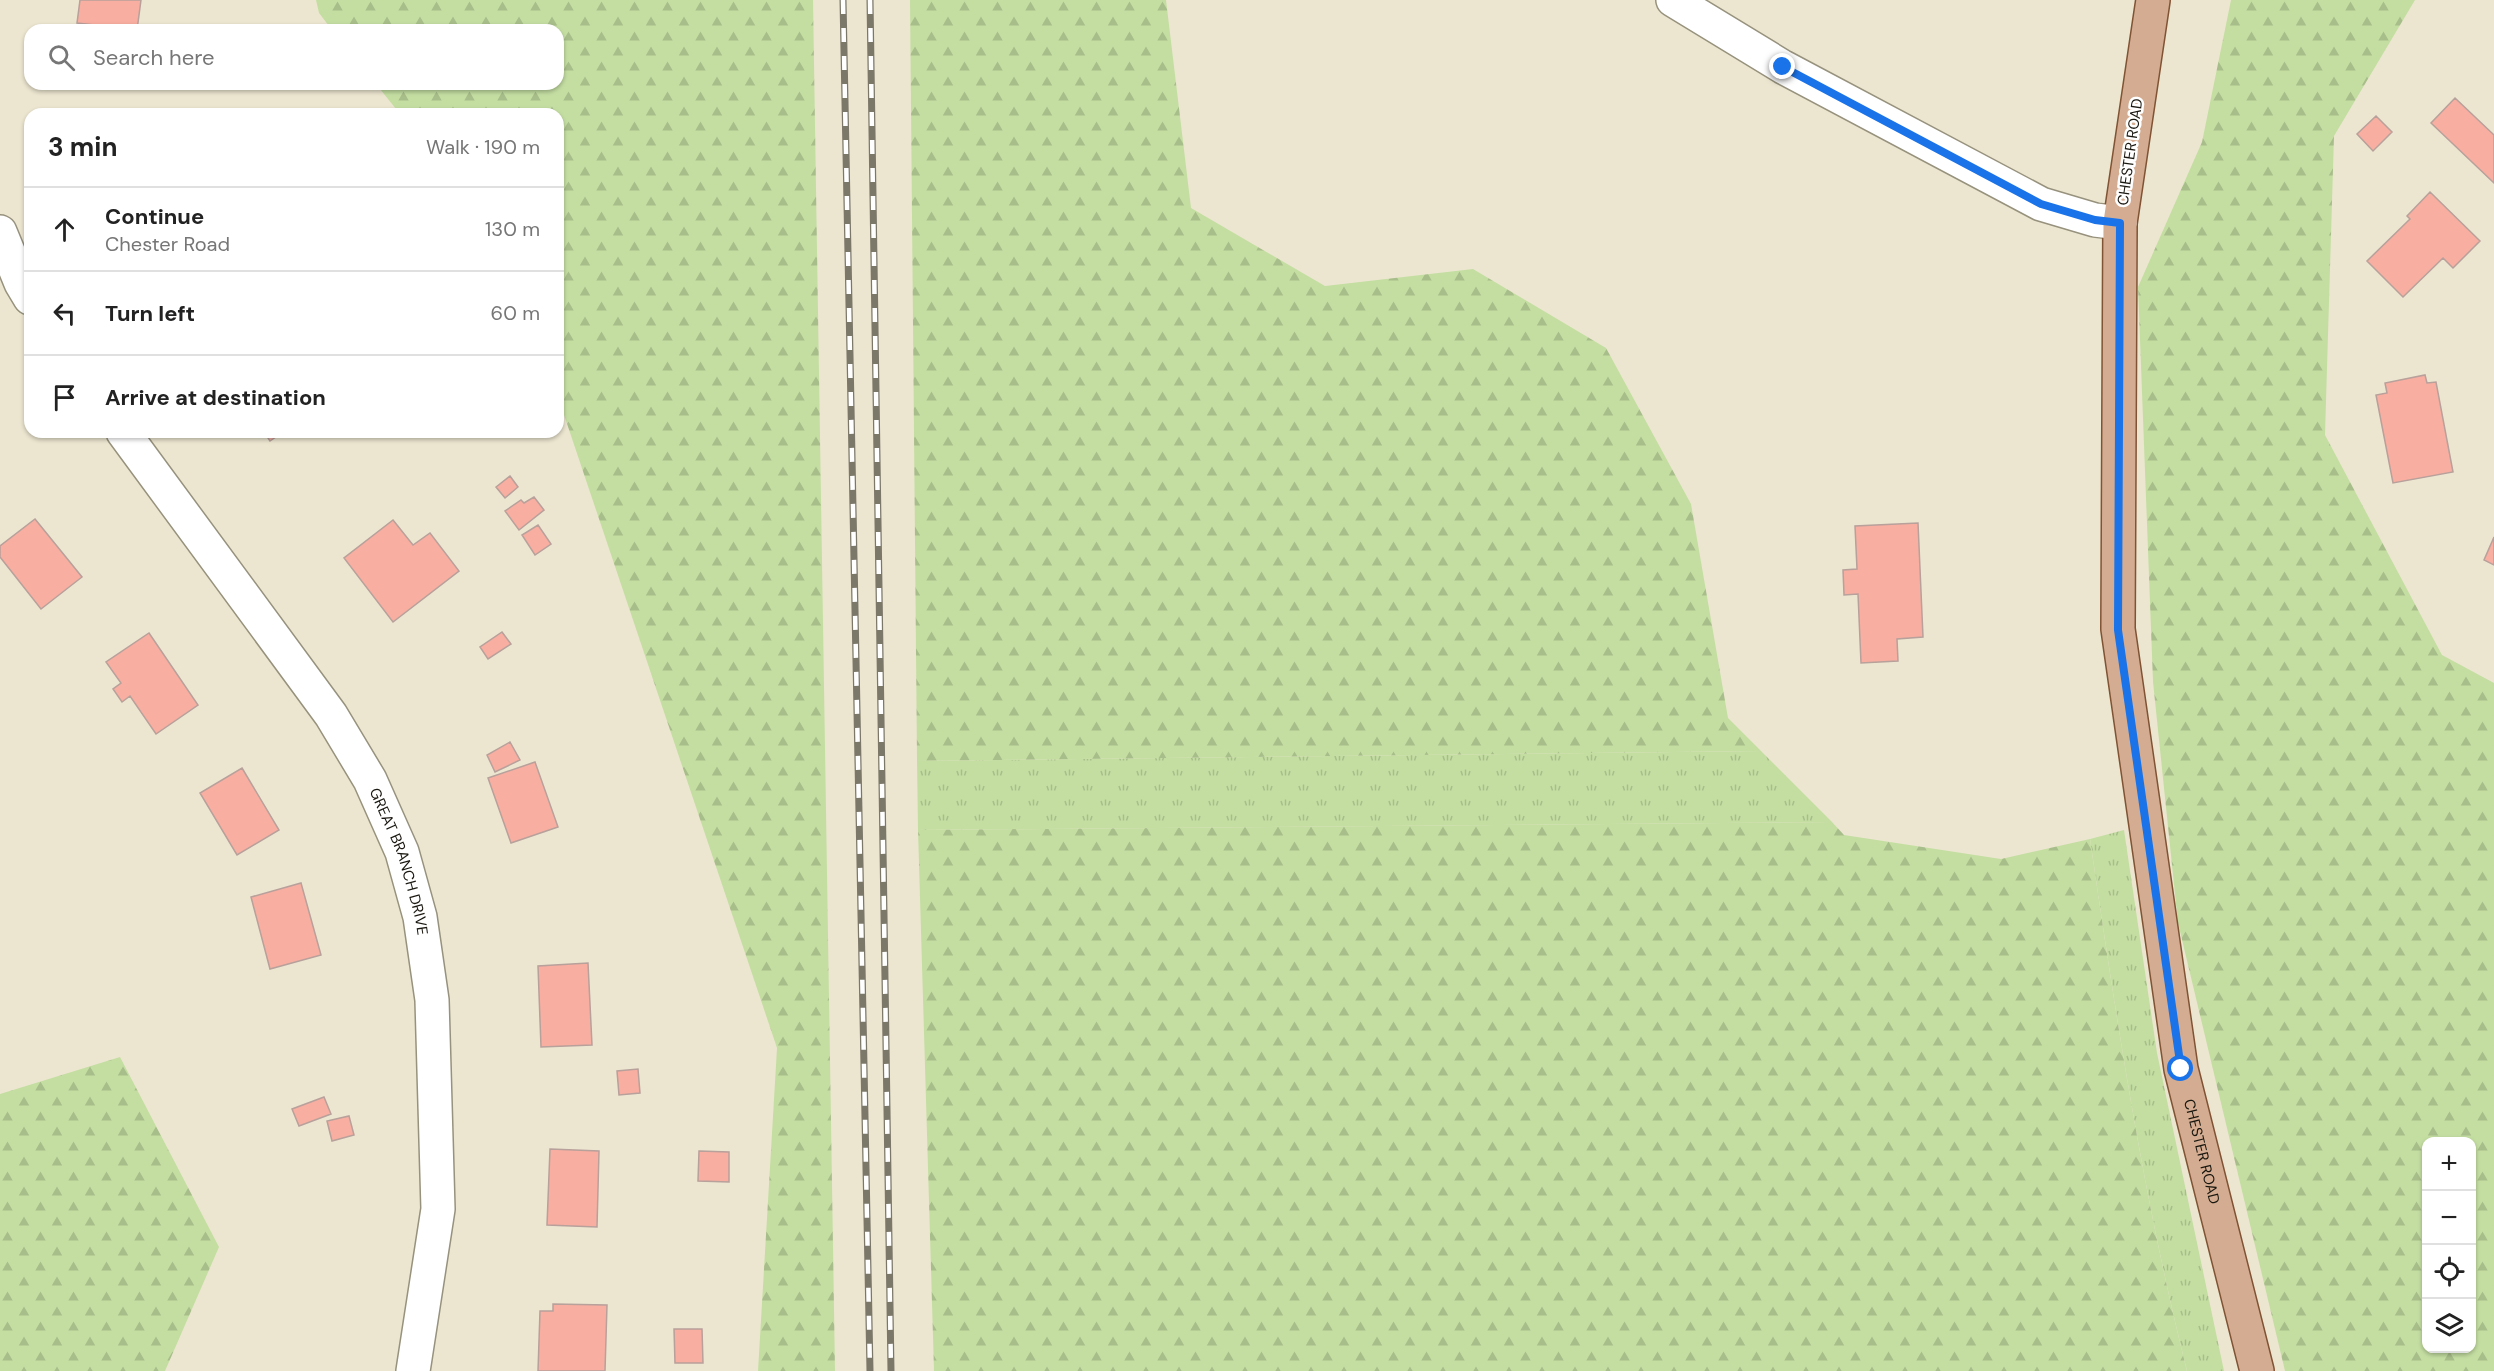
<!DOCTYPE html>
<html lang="en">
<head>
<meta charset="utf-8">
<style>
  body { margin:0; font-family:"DM Sans",sans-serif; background:#f2f2f2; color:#222 }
  .controls { position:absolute; right:18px; bottom:18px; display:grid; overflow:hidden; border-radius:12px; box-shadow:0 2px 4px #0004 }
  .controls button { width:54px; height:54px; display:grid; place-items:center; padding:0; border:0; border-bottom:2px solid #e0e0e0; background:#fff; color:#222; font:30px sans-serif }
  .stop { position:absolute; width:18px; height:18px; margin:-14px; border:4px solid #1a73e8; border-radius:50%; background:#fff }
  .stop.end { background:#1a73e8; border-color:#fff; box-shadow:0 2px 6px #0008 }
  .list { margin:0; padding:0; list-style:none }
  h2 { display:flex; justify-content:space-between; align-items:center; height:78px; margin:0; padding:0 24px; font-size:26px }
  h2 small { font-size:20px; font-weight:400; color:#767676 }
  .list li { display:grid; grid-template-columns:39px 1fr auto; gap:18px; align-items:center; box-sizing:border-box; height:84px; padding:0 24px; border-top:2px solid #e0e0e0 }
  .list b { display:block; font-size:22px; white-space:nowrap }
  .list p { margin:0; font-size:20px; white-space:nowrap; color:#767676 }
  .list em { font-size:20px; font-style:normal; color:#767676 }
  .icon { flex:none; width:33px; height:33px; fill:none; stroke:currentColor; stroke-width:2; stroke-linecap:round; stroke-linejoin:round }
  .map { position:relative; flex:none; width:2494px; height:1371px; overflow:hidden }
  .search { position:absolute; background:#fff; box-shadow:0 2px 4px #0004; left:24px; top:24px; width:540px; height:66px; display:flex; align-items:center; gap:15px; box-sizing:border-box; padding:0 21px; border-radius:18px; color:#767676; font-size:22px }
  .panel { position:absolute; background:#fff; box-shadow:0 2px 4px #0004; left:24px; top:108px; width:540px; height:330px; border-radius:18px }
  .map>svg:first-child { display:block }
  .grass { fill:url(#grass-tufts) }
  .forest { fill:url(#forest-firs); fill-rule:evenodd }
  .building { fill:#f8aea0; stroke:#b8a09b; stroke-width:1.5 }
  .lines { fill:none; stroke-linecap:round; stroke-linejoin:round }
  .minor-casing { stroke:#97927d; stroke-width:36 }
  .major-casing { stroke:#805334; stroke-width:36 }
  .minor { stroke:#fff; stroke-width:33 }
  .major { stroke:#d4ac91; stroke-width:33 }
  .rail-casing { stroke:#7b7769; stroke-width:7 }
  .rail { stroke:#fff; stroke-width:4.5; stroke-dasharray:14; stroke-linecap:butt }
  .route { stroke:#1a73e8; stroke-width:8 }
  .labels { text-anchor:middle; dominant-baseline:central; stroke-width:5; stroke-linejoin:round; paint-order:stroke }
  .street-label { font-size:15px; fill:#19170f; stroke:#fff }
</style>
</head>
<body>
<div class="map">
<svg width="2494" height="1371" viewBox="0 0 2494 1371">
  <defs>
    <pattern id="grass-tufts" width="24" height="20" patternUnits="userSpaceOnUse" patternTransform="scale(1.5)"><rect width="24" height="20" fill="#c4dea2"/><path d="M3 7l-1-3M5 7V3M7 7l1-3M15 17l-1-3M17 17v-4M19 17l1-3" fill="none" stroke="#a8be8a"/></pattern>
    <pattern id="forest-firs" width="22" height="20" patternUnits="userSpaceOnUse" patternTransform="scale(1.5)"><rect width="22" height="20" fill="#c4dea2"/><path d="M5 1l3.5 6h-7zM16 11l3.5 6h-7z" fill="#a8be8a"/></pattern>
  </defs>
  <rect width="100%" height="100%" fill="#ece6d0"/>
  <!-- grass -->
  <path class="grass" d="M1761 751 1832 822 918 830 917 761Z
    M2124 830 2157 1053 2224 1371H2187C2143 1196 2116 1017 2090 839Z"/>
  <!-- forest -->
  <path class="forest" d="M316 0H813L835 1371H758L777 1048 558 397V114H400L376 84H558V30H332L319 13Z
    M910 0H1166L1191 208 1325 286 1473 269 1606 348 1691 504 1728 718 1761 751 917 761Z
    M2231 0H2415L2334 136 2325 435 2442 655 2494 683V1371H2285L2178 923 2153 682 2138 287 2202 142ZM2426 1142H2472V1348H2426Z
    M1832 822 1844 835 2001 859 2090 839C2116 1017 2143 1196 2187 1371H934L918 830Z
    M120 1057 219 1247 165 1371H0V1094Z"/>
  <!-- building -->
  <path class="building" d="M80 0H141L137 30 77 23Z
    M2455 98 2494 135V183L2431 123Z
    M2376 116 2392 132 2373 151 2357 134Z
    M2430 192 2480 241 2453 268 2443 258 2403 297 2367 261 2410 219 2407 216Z
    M2425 375 2427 383 2436 382 2453 472 2393 483 2376 395 2387 393 2385 383Z
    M264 432H283L270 441Z
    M510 476 518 487 505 498 496 487Z
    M534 497 544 510 519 530 505 511 521 500 524 503Z
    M35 519 82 577 41 609 0 557V546Z
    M393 520 413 545 430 533 459 571 393 622 344 558Z
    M1918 523 1923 637 1897 639 1898 661 1861 663 1858 594 1844 595 1843 570 1857 569 1855 526Z
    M538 525 551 544 535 555 522 535Z
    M2494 537V565L2484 560Z
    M502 632 511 644 488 659 480 647Z
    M149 633 198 705 156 734 130 696 122 702 113 689 121 683 106 662Z
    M510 742 520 760 495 772 487 755Z
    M535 762 558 827 511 843 488 778Z
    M242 768 279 830 237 855 200 793Z
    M301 883 321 955 270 969 251 897Z
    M588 963 592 1045 541 1047 538 966Z
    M638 1069 640 1093 619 1095 617 1071Z
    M324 1097 331 1114 299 1126 292 1109Z
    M349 1116 354 1135 332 1141 327 1121Z
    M550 1149 599 1151 597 1227 547 1225Z
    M699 1151 729 1152V1182L698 1181Z
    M553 1304 607 1305 605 1371H538L540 1311H553Z
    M674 1329H702L703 1363H675Z"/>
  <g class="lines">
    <defs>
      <g id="minor">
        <path d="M1673 0 1783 67 2041 204 2095 220 2120 223"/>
        <path d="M0 232 21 283 30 298"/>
        <path id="s1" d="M123 432 331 715 370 780 402 852 420 917 432 1000 438 1209 413 1371"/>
      </g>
      <g id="major">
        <path id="s2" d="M2153 0 2120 223 2118 629 2181 1069 2257 1371"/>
      </g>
    </defs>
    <!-- minor casing -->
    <use href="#minor" class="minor-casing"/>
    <!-- major casing -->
    <use href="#major" class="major-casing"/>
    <!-- minor -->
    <use href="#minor" class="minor"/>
    <!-- major -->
    <use href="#major" class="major"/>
    <defs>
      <path id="rail" d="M843 0 870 1371
        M870 0 891 1371"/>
    </defs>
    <!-- rail casing -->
    <use href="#rail" class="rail-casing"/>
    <!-- rail -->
    <use href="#rail" class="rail"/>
  </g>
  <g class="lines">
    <!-- route -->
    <path class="route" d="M1783 67 2041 204 2095 220 2120 223 2118 630 2181 1069"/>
  </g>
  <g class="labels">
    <!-- street labels -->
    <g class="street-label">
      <text transform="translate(2130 152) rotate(-82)">CHESTER ROAD</text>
      <text stroke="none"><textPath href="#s1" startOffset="514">GREAT BRANCH DRIVE</textPath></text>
      <text stroke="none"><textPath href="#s2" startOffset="1161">CHESTER ROAD</textPath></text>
    </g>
  </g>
</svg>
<div class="controls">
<button>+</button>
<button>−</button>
<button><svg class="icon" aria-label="locate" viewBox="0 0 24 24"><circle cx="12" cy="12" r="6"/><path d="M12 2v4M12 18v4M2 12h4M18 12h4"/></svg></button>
<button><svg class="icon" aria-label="layers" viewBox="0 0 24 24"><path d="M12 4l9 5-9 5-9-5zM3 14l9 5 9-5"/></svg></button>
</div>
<div class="stop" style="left:2181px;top:1069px"></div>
<div class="stop end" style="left:1783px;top:67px"></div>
<div class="search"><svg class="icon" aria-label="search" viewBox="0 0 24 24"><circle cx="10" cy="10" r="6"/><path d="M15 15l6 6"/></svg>Search here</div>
<section class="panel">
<h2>3 min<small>Walk · 190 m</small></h2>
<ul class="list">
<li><svg class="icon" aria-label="ahead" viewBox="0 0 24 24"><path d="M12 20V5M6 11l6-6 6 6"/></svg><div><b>Continue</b><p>Chester Road</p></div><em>130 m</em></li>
<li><svg class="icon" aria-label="left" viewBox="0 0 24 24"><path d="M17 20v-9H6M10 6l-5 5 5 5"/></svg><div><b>Turn left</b></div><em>60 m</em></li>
<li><svg class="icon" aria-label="arrive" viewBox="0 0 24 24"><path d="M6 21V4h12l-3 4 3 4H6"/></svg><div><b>Arrive at destination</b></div></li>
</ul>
</section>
</div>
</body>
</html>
